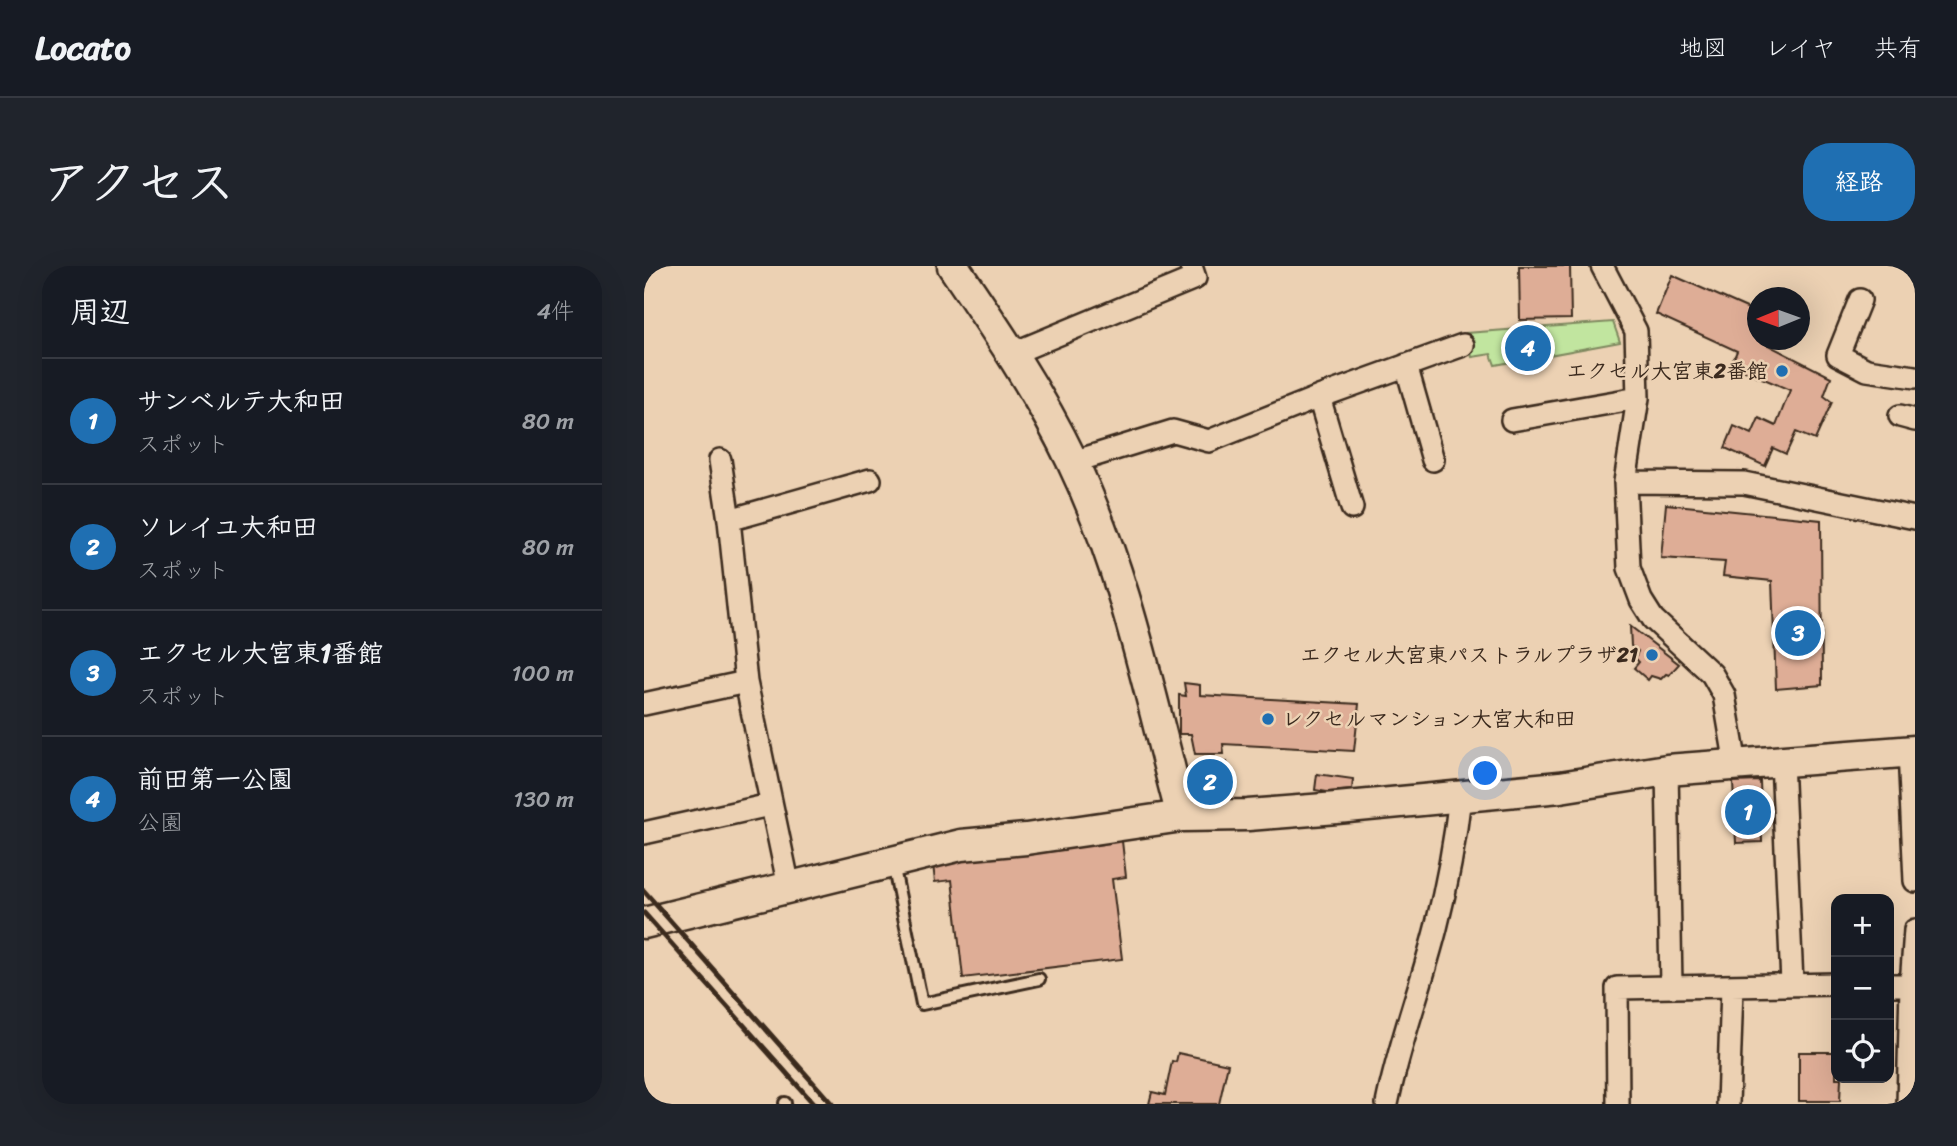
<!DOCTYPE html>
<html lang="ja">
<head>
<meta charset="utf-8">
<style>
  body { margin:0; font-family:Sriracha,"Klee One",sans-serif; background:#20242c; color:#f1f3f6 }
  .controls { position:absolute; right:21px; bottom:21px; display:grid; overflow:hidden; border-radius:14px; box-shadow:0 7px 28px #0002 }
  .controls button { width:63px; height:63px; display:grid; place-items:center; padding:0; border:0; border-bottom:2px solid #363941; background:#171b24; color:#f1f3f6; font:35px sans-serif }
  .compass { position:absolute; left:1103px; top:21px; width:63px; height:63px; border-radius:50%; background:#171b24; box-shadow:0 7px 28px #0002; rotate:269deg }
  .you { position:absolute; left:842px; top:508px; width:24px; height:24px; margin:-18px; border:5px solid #fff; border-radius:50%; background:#1a73e8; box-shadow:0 0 0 10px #1a73e833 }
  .badge { display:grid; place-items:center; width:46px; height:46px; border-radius:50%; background:#1f6fb2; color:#fff; font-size:23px; font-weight:700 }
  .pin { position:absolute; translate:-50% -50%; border:4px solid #fff; box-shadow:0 2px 7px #0006 }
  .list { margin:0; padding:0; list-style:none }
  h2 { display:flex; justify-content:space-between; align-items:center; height:91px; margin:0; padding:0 28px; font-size:30px }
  h2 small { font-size:23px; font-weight:400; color:#9ea1a6 }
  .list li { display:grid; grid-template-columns:46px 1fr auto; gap:21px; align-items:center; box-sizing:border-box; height:126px; padding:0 28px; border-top:2px solid #363941 }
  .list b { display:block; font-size:26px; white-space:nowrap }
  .list p { margin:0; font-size:23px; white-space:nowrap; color:#9ea1a6 }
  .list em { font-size:23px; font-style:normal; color:#9ea1a6 }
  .icon { flex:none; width:38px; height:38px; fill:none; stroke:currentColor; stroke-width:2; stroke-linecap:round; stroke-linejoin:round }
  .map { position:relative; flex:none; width:1271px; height:838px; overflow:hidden; border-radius:28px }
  header { display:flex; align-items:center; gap:42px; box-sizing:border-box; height:98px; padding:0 35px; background:#171b24; border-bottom:2px solid #363941 }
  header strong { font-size:33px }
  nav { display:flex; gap:38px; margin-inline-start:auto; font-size:24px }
  .intro { display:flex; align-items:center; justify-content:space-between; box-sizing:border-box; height:168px; padding:0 42px }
  h1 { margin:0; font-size:49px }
  .button { padding:18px 32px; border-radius:28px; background:#1f6fb2; color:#fff; font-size:24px; font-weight:700 }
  main { display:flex; gap:42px; padding:0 42px }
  aside { flex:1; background:#171b24; border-radius:28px; box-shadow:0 7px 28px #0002 }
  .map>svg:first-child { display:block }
  .green { fill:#c1e59f; stroke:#7e885e; stroke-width:2 }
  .building { fill:#dead96; stroke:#3b2a1e; stroke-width:2 }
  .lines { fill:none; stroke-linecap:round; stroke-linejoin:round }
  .lane-casing { stroke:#3b2a1e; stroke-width:16 }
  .street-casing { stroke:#3b2a1e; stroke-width:26 }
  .secondary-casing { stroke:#3b2a1e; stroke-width:35 }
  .lane { stroke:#ecd1b3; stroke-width:10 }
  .street { stroke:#ecd1b3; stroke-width:21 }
  .secondary { stroke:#ecd1b3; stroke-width:30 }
  .rail { stroke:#3b2a1e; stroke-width:5 }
  .poi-dot { fill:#1f6fb2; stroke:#ecd1b3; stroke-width:2.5 }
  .labels { text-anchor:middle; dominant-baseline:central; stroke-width:5; stroke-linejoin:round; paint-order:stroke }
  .poi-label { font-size:21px; font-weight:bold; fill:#3b2a1e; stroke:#ecd1b3; text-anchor:end }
</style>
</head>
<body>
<header>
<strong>Locato</strong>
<nav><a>地図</a><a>レイヤ</a><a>共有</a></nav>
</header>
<div class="intro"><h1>アクセス</h1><a class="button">経路</a></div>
<main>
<aside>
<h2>周辺<small>4件</small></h2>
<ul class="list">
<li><span class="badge">1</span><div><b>サンベルテ大和田</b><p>スポット</p></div><em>80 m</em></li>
<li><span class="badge">2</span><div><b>ソレイユ大和田</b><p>スポット</p></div><em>80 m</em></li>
<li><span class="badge">3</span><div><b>エクセル大宮東1番館</b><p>スポット</p></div><em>100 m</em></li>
<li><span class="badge">4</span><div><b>前田第一公園</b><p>公園</p></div><em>130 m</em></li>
</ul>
</aside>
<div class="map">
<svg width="1271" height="838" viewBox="0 0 1271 838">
  <rect width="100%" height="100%" fill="#ecd1b3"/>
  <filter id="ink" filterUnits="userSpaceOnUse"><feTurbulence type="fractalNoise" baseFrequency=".0143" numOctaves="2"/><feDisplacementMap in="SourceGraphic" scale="14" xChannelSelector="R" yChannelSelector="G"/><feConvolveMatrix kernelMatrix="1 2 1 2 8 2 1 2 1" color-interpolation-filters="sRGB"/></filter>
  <g filter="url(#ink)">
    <!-- green -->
    <path class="green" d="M969 56 976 76 851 99 847 88 828 91 822 67Z"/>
    <!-- building -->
    <path class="building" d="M875 0H926L927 53 876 54Z
      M1028 9 1114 47V74L1187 111 1180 130 1188 136 1171 174 1152 166 1142 188 1129 182 1121 200 1081 182 1090 160 1108 168 1115 152 1132 160 1146 124 1087 99 1093 85 1012 48Z
      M1022 238 1177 254 1178 419 1132 423 1128 315 1079 310 1081 296 1017 292Z
      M986 360 1035 398 1025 409 1022 408 1017 413 1007 410 1004 414 990 402 995 396 991 392 994 385 987 380Z
      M540 417 556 419V429L715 438 710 485 579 478 580 488H551L547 468H535V429L542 430Z
      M583 496 587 532 550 536 546 500Z
      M673 508 709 513 708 524 683 526 671 524Z
      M1116 515 1118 576 1092 577 1089 516Z
      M478 575 482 611 468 613 478 693 319 712 308 614 291 616 289 598Z
      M1155 786H1192V812H1197L1196 835H1155Z
      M534 787 584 798 575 838H505L508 826 521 829 528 795 532 796Z"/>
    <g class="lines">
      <defs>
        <path id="lane" d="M249 598 278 738 395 713
          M141 837V838"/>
        <path id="street" d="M958 0 992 65 994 132 981 216 985 302 997 334 1009 353 1068 408 1080 429 1092 499
          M1216 34 1194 89 1223 104 1271 111
          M367 88 551 12 547 0
          M762 99 789 194
          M675 131 708 242
          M1256 150 1271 154
          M868 154 994 132
          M76 194 85 254
          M429 196 529 165 565 175 675 131 819 79
          M981 216 1100 217 1271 252
          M0 438 102 416
          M1265 485 1271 615
          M1138 495 1148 717
          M1023 504 1027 720
          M0 567 126 539
          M145 621 102 416 85 254 226 214
          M1245 719H1271
          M743 838C755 778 777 721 792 662 803 619 811 575 816 531
          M974 838 973 722 1192 718
          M1084 838 1088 722
          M1264 838 1267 719 1271 664"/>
        <path id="secondary" d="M309 0C352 63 395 126 428 195 482 307 506 431 538 550
          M0 657 317 579 382 573 538 550 604 549 693 542 916 521 1023 504 1271 485"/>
      </defs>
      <!-- lane casing -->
      <use href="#lane" class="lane-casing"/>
      <!-- street casing -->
      <use href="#street" class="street-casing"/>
      <!-- secondary casing -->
      <use href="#secondary" class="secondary-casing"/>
      <!-- lane -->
      <use href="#lane" class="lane"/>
      <!-- street -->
      <use href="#street" class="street"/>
      <!-- secondary -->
      <use href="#secondary" class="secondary"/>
      <!-- rail -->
      <path class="rail" d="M0 625 188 838
        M0 647 170 838"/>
    </g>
  </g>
  <!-- markers -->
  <g class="poi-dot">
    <circle cx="1138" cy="105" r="7"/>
    <circle cx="1008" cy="389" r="7"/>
    <circle cx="624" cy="453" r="7"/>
  </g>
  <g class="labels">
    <!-- poi labels -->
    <g class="poi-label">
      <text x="1124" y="105">エクセル大宮東2番館</text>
      <text x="994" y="389">エクセル大宮東パストラルプラザ21</text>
      <text x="638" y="453" text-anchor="start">レクセルマンション大宮大和田</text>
    </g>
  </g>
</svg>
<div class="controls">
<button>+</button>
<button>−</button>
<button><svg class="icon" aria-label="locate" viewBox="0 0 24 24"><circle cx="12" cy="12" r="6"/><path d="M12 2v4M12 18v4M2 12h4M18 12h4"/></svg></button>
</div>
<svg class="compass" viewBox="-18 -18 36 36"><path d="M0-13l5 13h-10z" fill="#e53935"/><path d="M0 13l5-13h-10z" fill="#9ea1a6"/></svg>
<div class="you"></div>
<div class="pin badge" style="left:1104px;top:546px">1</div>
<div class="pin badge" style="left:566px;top:516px">2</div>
<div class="pin badge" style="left:1154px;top:367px">3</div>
<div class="pin badge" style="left:884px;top:82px">4</div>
</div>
</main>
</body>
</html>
